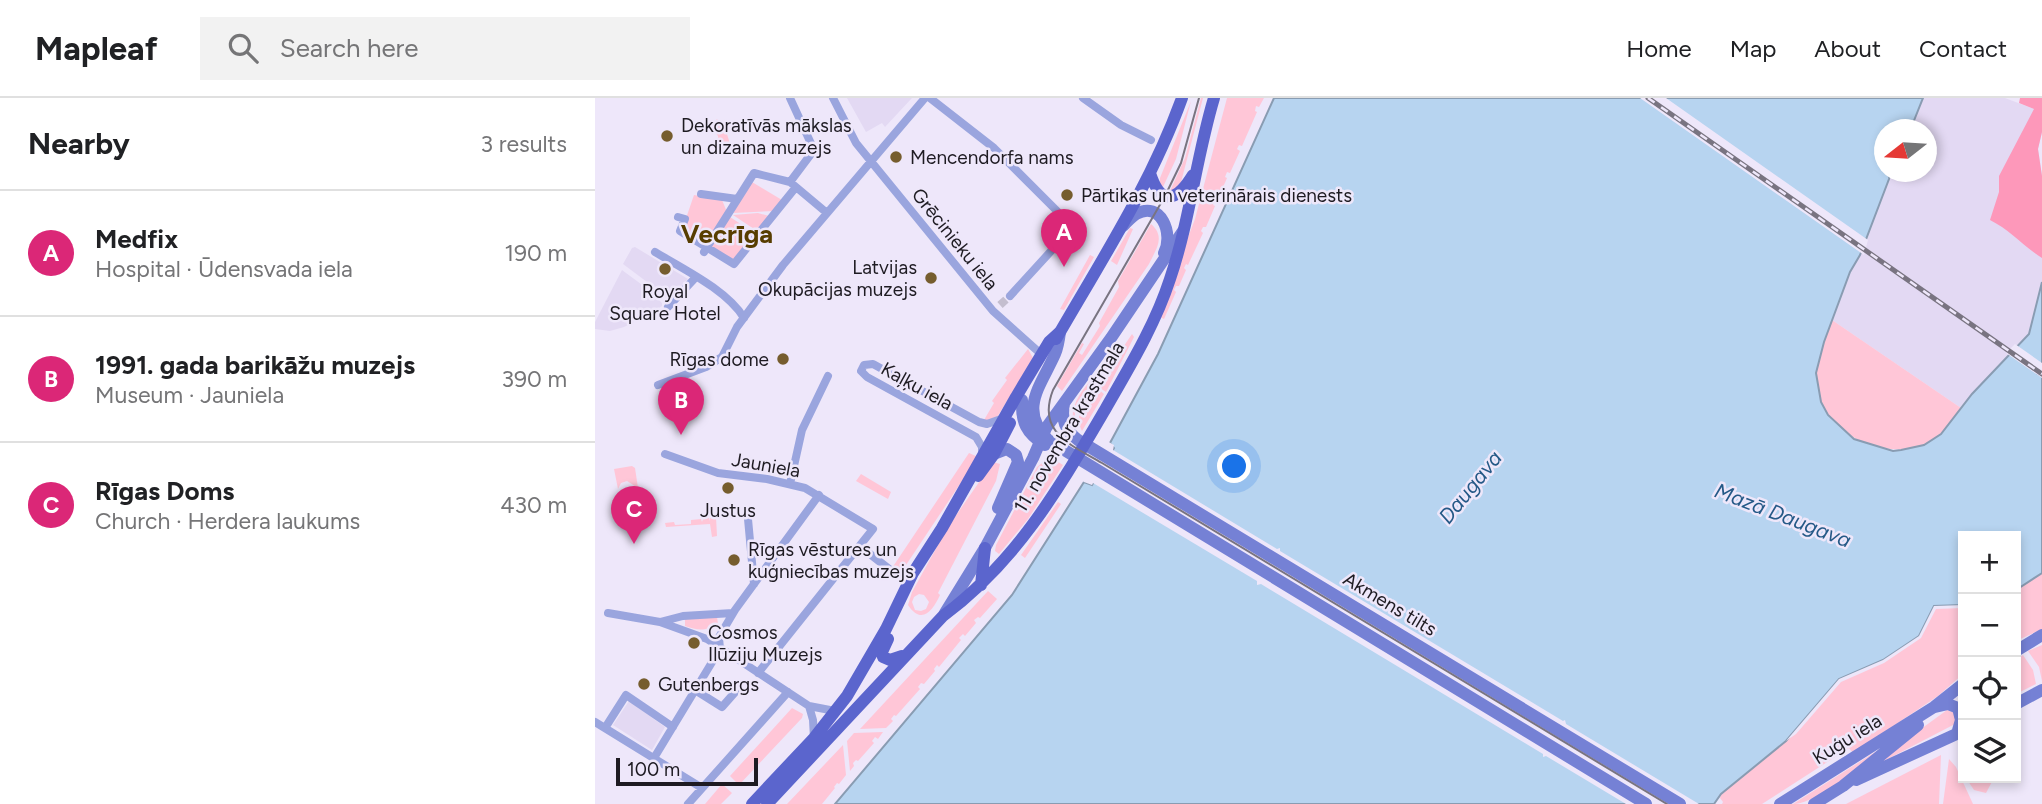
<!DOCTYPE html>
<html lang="en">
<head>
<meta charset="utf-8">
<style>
  body { margin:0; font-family:Figtree,sans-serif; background:#f2f2f2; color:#202124 }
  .controls { position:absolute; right:21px; bottom:21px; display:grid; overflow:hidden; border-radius:0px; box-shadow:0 4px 10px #0003 }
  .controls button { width:63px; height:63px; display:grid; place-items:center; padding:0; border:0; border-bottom:2px solid #e0e0e0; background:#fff; color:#202124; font:35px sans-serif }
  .compass { position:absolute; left:1279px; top:21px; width:63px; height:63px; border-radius:50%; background:#fff; box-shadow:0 4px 10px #0003; rotate:253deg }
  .scale { position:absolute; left:21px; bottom:18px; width:142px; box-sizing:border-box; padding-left:7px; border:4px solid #1e1b22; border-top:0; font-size:19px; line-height:24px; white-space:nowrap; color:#1e1b22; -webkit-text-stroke:5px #eee7fa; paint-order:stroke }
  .you { position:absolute; left:640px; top:369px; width:24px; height:24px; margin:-18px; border:5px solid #fff; border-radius:50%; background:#1a73e8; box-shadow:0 0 0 10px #1a73e833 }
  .badge { display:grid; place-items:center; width:46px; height:46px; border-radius:50%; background:#db2777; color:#fff; font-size:23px; font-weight:700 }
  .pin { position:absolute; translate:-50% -58px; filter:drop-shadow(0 2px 4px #0008) }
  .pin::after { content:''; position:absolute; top:37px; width:24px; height:21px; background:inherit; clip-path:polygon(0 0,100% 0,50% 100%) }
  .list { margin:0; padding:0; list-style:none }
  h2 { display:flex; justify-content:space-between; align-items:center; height:91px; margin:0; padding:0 28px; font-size:30px }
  h2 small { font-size:23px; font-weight:400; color:#757577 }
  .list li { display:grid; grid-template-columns:46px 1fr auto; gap:21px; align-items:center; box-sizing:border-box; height:126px; padding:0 28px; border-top:2px solid #e0e0e0 }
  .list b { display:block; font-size:26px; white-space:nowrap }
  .list p { margin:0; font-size:23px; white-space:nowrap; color:#757577 }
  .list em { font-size:23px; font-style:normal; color:#757577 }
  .icon { flex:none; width:38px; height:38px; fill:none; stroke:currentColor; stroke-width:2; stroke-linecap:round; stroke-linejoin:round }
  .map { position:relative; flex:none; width:1447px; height:706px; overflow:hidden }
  header { display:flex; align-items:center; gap:42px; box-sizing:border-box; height:98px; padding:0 35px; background:#fff; border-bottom:2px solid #e0e0e0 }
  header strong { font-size:33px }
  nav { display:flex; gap:38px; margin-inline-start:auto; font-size:24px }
  .search { width:490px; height:63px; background:#f2f2f2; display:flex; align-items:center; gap:18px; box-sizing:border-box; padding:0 24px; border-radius:0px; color:#757577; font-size:26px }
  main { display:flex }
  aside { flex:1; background:#fff }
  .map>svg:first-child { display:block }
  .built { fill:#e3d9f3 }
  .green { fill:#ffc6d7; fill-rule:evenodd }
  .forest { fill:#fd98ba }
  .water { fill:#b7d4f0; stroke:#899cb2; stroke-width:2 }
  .pier { fill:#eee7fa }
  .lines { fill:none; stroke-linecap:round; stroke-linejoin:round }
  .minor-tunnel { stroke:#c4becf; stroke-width:8; stroke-dasharray:8 4; stroke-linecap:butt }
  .minor { stroke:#9aa5de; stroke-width:8 }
  .secondary { stroke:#7581d5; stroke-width:12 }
  .primary { stroke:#5b65cd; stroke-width:12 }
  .tram { stroke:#797481; stroke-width:2 }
  .rail-casing { stroke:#797481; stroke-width:5 }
  .rail { stroke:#eee7fa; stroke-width:2.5; stroke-dasharray:8; stroke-linecap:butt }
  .poi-dot { fill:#765d2e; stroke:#eee7fa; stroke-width:2.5 }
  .labels { text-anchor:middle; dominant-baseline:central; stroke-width:5; stroke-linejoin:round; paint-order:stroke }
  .poi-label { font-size:19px; fill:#1e1b22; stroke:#eee7fa; text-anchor:start }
  .street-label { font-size:19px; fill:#1e1b22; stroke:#eee7fa }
  .water-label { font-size:21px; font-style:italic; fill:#255987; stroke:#eee7fa }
  .district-label { font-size:26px; font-weight:bold; fill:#573d00; stroke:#eee7fa }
</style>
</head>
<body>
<header>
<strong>Mapleaf</strong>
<div class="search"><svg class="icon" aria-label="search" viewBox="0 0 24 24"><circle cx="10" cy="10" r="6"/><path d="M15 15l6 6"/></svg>Search here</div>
<nav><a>Home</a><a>Map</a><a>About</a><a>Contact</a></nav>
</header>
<main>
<aside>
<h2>Nearby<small>3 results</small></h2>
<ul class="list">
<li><span class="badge">A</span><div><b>Medfix</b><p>Hospital · Ūdensvada iela</p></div><em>190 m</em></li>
<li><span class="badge">B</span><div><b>1991. gada barikāžu muzejs</b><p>Museum · Jauniela</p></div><em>390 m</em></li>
<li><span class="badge">C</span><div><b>Rīgas Doms</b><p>Church · Herdera laukums</p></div><em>430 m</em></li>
</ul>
</aside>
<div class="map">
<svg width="1447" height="706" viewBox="0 0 1447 706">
  <rect width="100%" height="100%" fill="#eee7fa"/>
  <!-- built -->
  <path class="built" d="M252 0H317L290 29 287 25 271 34Z
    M1328 0H1410L1447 14V34L1443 51 1447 78V184L1434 236 1366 310 1237 222 1255 174 1279 122 1295 74H1332V32L1313 31 1318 25Z
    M40 149 93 181 72 203 64 193 28 166 37 150Z
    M27 172 54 192 67 205V208L52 218 29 229 15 233 0 231V224Z
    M34 603 70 629 57 652 18 627Z"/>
  <!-- green -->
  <path class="green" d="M606 0H608L585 88 575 93 590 60Z
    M632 0H669L664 9 661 8 660 13 662 14 647 48 644 47 642 51 645 53 635 75 632 74 630 79 632 80 622 103 620 102 618 107 620 108 611 129H608L606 133 608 135 593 167 591 166 589 170 591 172 584 188H581L579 192 581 194 569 221 563 218 600 121Z
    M596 3 581 61 568 89 565 86V80Z
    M122 21 132 36 136 49 125 54 123 38 116 29Z
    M157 84 187 102 179 113 138 115Z
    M99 97 127 102 132 114 111 147 87 132Z
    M163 115 174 118 162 133 138 117Z
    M135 119 161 136 138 163 114 149Z
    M556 126C571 139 561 151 554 166L467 293 462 288 487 245 489 246 484 255 487 257 505 228 504 225 524 189 523 183Z
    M535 130 538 131 522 167 516 163Z
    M495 157 499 159 469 212 465 211Z
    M1237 222 1366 310C1355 324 1346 341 1328 347 1287 362 1230 336 1222 290 1218 267 1230 243 1237 222Z
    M537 236 539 239 537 243 511 294 502 288Z
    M433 251 438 260 401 321 397 323 389 322 399 305 397 303 412 282 410 280Z
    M500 277 480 315V333C472 309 485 295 500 277Z
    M501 289 509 296 487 333C478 316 490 303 501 289Z
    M374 355 383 359 309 470 301 473 297 470Z
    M460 362 468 367 433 421 404 456 400 453 401 447 442 369 447 365Z
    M398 364 405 366 401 383 343 495 345 497C338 512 327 528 313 507L317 494 353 429ZM324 496 329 497 334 504 331 511 326 513 320 512 317 504 319 499Z
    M37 368 40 370 43 390 32 383 26 385 23 391 19 371Z
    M266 376 296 394 293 401 261 383Z
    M463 404 466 406 430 460 426 457Z
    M121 419 122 438 117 439 115 426 71 429 70 425 79 424 80 427 96 426V422L106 421 107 424 108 421 114 420 115 423V420Z
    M1447 475V531L1421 543V492Z
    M393 493 402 501 385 520 383 519 379 522 381 525 370 538 368 536 364 540 366 542 344 569 342 567 339 571 340 573 329 586 326 585 323 589 325 591 301 618 299 617 296 621 298 623 291 630 265 631Z
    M1368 507V576L1343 598 1258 655 1254 650 1167 706H1127L1128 704 1125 700 1126 696 1191 643 1244 581 1288 562 1339 508Z
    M122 519 123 526C110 533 104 533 90 528V521Z
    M1447 547V583L1444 569 1433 553Z
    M1428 557 1438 572 1441 586 1421 596V562Z
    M197 610 208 616 207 620 144 687 135 678Z
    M1352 612 1360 615V626L1285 665 1315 639Z
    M288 634 283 641 280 639 277 643 279 645 263 663 261 662 258 665 259 668 255 673 252 643 259 635Z
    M248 647 251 677 244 686 242 685 239 689 240 690 227 706H192Z
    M1288 649C1269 665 1222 706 1198 706Z
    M1346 657 1344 706H1251Z
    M1354 661 1361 669 1378 706H1348Z
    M1371 680H1399L1391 695 1379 692Z
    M127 686 137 695 126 706H110Z"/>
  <!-- forest -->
  <path class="forest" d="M1425 0H1447V34L1443 51 1447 78V160C1428 148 1415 132 1395 122L1404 94V78L1439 11 1424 5Z"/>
  <!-- water -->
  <path class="water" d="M679 0H1328L1318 25 1313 31 1290 32V74H1295L1294 81 1265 157 1255 174 1229 244 1221 275 1226 304 1233 317 1259 341 1298 353 1306 352 1329 347 1346 336 1377 296 1434 236 1447 184V272L1443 276 1447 278V475L1421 492V438H1368V507L1339 508 1324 538 1288 562 1244 581 1191 643 1126 696 1119 706H240L417 497 489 384 497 387 519 350 515 345 563 256Z"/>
  <!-- pier -->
  <path class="pier" d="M1045 0H1071L1273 142 1269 157Z
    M1420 246 1447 265V280L1411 255Z
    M512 343 519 347 518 352 682 451 685 450V453L968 623 970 622 971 626 1104 706H1031L951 658 948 659V656L666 486 662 487V483L498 385 497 387 489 384 486 382 488 381 495 383 515 349 512 347Z
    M1368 507V510L1341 511 1326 540 1289 565 1246 584 1201 636 1191 643 1244 581 1288 562 1324 538 1339 508Z"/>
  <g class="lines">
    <!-- minor-tunnel -->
    <path class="minor-tunnel" d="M405 207 415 198"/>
    <!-- minor -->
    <path class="minor" d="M195 0 219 52 195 84
      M238 0 261 45 398 213 446 256
      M335 0 399 50 478 129 415 198
      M488 0 526 27 556 42
      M106 96 142 101
      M83 119 90 121 85 133 139 166 201 89
      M60 154C88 171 132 192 149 220
      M109 154 159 75 195 84 232 115
      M73 209 101 179
      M63 287 111 269 127 259 142 229 188 167 330 0
      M70 356 123 375 172 381 210 390 278 431 163 575
      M387 357V349L381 339 272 279 266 273 269 267 278 266 384 324 392 326 406 321
      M195 386 207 332 233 278
      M153 421 159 486
      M266 449 303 478 318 475
      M13 515 65 524 112 541 214 608 240 613
      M65 524 88 518 138 515
      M125 551 124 539 140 512 224 397
      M100 592 127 609 142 592
      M214 608 218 622 219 640
      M0 624 107 690
      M10 630 31 597 78 629
      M59 660 125 551
      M93 706 193 594"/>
    <!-- secondary -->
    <path class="secondary" d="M528 128C532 124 536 119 541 116 566 102 579 136 569 155
      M465 234C464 242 463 249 460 256 446 288 423 311 453 342L1051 706
      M427 302C426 324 431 335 450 347
      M469 306C466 322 470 332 483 342L1085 706
      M399 356 412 351 421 357 423 364 403 410
      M350 515 390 450 438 360 451 330 516 240 588 133
      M1421 553 1447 537
      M1421 606 1447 592
      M1340 609 1353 606 1363 610 1366 622 1362 636
      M1261 682 1368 633
      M1185 706 1339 609 1368 586
      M1219 706 1248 688 1323 627"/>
    <!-- primary -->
    <path class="primary" d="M555 75C566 109 582 103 598 77
      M461 241C506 163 556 86 587 0
      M383 378 399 356 415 325
      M386 487 390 450
      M293 541 287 554 288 559 295 562 307 558
      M157 706 219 640 252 598 291 531 318 475 347 430 421 299 454 244 465 234
      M172 706 348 518C424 461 464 390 511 310 535 268 560 227 575 181 595 122 601 60 619 0"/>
    <!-- tram -->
    <path class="tram" d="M604 0 586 65 570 98 458 292C441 335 477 347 507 365L1072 706"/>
    <defs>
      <path id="rail" d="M1053 0 1447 276"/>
    </defs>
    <!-- rail casing -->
    <use href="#rail" class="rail-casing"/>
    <!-- rail -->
    <use href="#rail" class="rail"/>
  </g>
  <!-- markers -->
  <g class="poi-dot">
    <circle cx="72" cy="38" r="7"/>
    <circle cx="301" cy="59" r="7"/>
    <circle cx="472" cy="97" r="7"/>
    <circle cx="70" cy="171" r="7"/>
    <circle cx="336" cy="180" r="7"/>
    <circle cx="188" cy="261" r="7"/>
    <circle cx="133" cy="390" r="7"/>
    <circle cx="139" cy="462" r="7"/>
    <circle cx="99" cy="545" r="7"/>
    <circle cx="49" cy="586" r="7"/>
  </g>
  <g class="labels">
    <!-- poi labels -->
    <g class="poi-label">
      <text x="86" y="27">Dekoratīvās mākslas<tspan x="86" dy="22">un dizaina muzejs</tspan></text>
      <text x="315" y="59">Mencendorfa nams</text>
      <text x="486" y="97">Pārtikas un veterinārais dienests</text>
      <text x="322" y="169" text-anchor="end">Latvijas<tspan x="322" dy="22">Okupācijas muzejs</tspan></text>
      <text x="70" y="193" text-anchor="middle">Royal<tspan x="70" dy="22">Square Hotel</tspan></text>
      <text x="174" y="261" text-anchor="end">Rīgas dome</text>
      <text x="133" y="412" text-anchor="middle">Justus</text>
      <text x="153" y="451">Rīgas vēstures un<tspan x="153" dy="22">kuģniecības muzejs</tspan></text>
      <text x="113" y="534">Cosmos<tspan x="113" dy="22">Ilūziju Muzejs</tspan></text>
      <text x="63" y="586">Gutenbergs</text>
    </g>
    <!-- street labels -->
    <g class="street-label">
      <text transform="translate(360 141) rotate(51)">Grēcinieku iela</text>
      <text transform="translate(322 288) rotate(29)">Kaļķu iela</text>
      <text transform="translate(474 329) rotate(-59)">11. novembra krastmala</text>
      <text transform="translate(171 367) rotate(10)">Jauniela</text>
      <text transform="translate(795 506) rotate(31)">Akmens tilts</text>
      <text transform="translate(1252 641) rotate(-32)">Kuģu iela</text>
    </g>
    <!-- water labels -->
    <g class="water-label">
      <text transform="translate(875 389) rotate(-51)">Daugava</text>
      <text transform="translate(1188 417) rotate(21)">Mazā Daugava</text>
    </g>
    <!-- district labels -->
    <g class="district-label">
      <text x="132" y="136">Vecrīga</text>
    </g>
  </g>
</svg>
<div class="controls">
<button>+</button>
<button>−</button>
<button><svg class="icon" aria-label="locate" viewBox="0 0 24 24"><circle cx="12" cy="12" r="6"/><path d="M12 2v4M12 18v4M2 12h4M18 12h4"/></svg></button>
<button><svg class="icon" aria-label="layers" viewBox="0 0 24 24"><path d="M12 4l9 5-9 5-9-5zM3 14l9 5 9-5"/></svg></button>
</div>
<svg class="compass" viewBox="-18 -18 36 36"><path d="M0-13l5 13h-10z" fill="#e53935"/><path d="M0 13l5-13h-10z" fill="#757577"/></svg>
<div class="scale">100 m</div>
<div class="you"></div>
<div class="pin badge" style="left:469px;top:169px">A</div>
<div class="pin badge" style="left:86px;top:337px">B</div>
<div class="pin badge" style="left:39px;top:446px">C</div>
</div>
</main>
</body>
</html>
